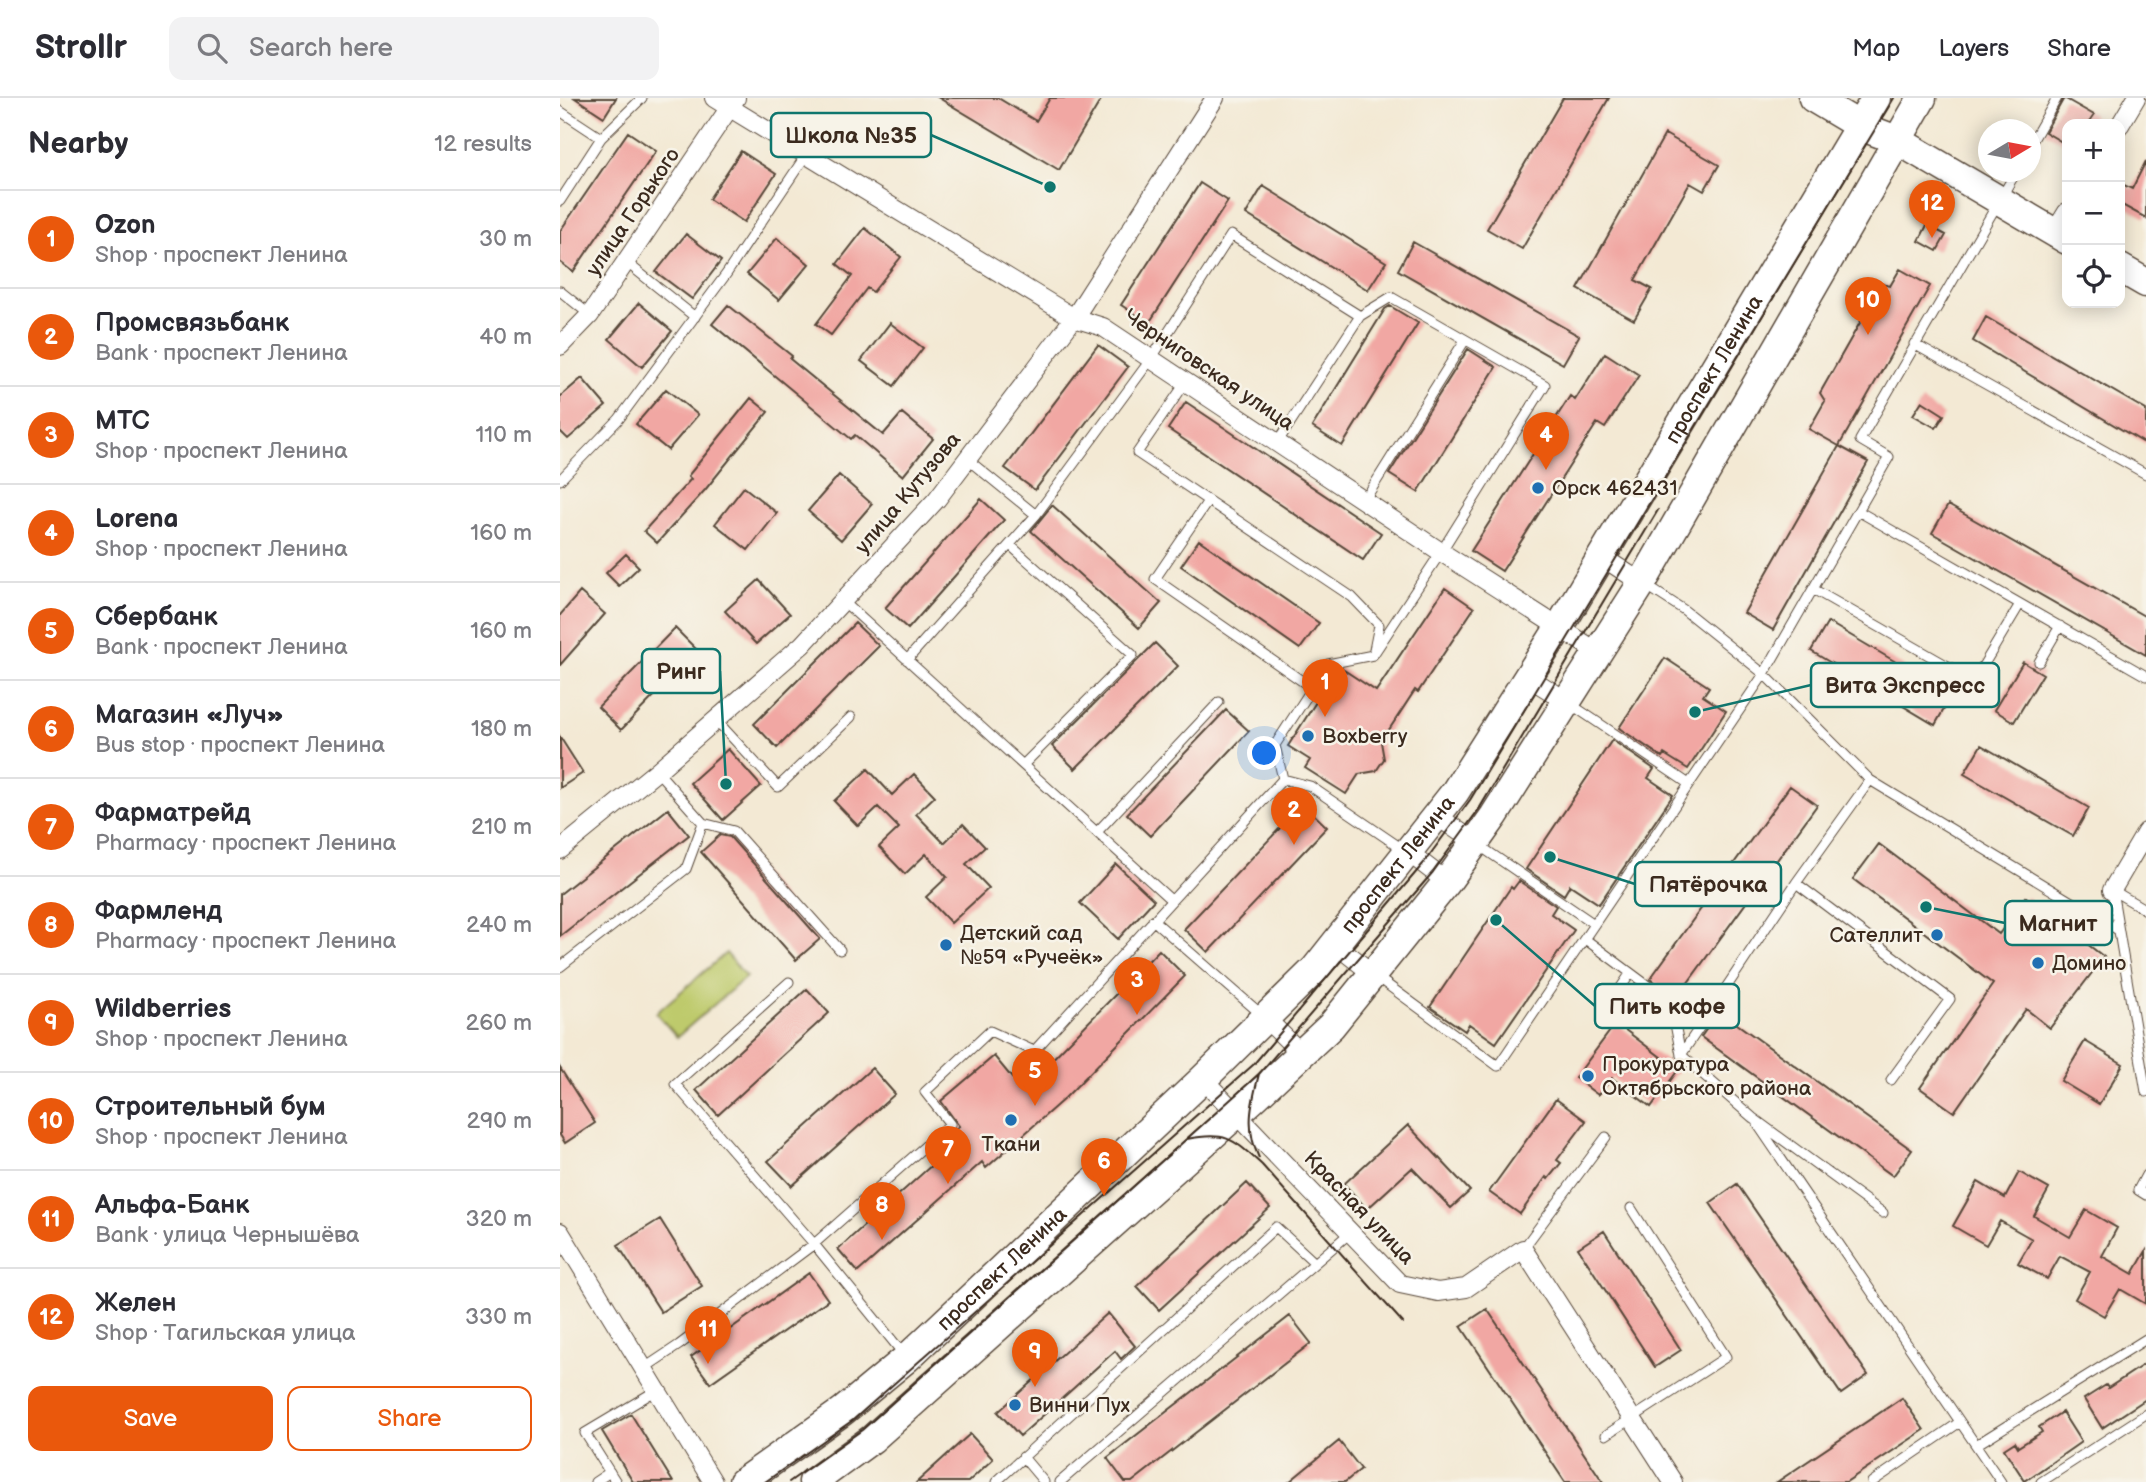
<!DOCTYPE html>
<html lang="en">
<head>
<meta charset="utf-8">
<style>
  body { margin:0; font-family:"Balsamiq Sans",sans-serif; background:#f2f2f3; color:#2b2b33 }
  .controls { position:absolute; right:21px; top:21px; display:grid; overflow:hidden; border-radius:14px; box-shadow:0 4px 18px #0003 }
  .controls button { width:63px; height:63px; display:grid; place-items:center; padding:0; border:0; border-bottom:2px solid #e1e1e2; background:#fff; color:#2b2b33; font:35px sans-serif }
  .compass { position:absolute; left:1418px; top:21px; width:63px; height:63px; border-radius:50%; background:#fff; box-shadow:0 4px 18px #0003; rotate:80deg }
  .you { position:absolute; left:705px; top:656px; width:24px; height:24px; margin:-18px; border:5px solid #fff; border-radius:50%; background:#1a73e8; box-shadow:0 0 0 10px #1a73e833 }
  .badge { display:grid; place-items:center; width:46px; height:46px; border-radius:50%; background:#ea580c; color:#fff; font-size:23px; font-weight:700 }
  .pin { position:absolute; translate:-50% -58px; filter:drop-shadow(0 2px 4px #0008) }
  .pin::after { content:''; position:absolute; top:37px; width:24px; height:21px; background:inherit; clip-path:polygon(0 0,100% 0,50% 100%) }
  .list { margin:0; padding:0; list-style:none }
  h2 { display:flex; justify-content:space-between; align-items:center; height:91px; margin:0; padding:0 28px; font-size:30px }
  h2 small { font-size:23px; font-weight:400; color:#7c7c81 }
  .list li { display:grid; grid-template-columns:46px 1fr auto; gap:21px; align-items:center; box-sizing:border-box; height:98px; padding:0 28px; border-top:2px solid #e1e1e2 }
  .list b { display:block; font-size:26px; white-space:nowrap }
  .list p { margin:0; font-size:23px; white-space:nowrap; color:#7c7c81 }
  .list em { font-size:23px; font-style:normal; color:#7c7c81 }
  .actions { display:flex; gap:14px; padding:21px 28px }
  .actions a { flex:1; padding:16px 0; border:2px solid #ea580c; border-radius:14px; text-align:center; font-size:24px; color:#ea580c }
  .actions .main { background:#ea580c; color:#fff }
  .icon { flex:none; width:38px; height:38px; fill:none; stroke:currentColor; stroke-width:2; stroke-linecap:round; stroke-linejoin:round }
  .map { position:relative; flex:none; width:1586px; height:1384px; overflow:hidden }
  header { display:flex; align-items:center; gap:42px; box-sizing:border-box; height:98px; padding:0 35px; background:#fff; border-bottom:2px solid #e1e1e2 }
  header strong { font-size:33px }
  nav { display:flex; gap:38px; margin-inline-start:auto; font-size:24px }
  .search { width:490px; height:63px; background:#f2f2f3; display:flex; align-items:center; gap:18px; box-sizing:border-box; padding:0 24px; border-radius:14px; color:#7c7c81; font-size:26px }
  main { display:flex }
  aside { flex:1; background:#fff }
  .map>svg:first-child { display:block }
  .pitch { fill:#beca6c; stroke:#7c7a45; stroke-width:2 }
  .building { fill:#f1a7a3 }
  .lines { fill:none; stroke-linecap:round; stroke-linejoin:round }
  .service-casing { stroke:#574739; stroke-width:11 }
  .minor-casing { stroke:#574739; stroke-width:20 }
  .primary-casing { stroke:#574739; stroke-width:31 }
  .service { stroke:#fff; stroke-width:9 }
  .minor { stroke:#fff; stroke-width:18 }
  .primary { stroke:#fff; stroke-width:28 }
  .tram { stroke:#3b2a1e; stroke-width:2 }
  .poi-dot { fill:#1f6fb2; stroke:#f7f3e8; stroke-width:2.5 }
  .labels { text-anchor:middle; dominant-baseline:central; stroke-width:5; stroke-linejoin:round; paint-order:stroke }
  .street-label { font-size:21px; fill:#3b2a1e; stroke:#f7f3e8 }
  .poi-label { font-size:21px; fill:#3b2a1e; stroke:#f7f3e8; text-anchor:start }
  .leader { fill:none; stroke:#0f766e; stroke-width:2.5 }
  .callout-dot { fill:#0f766e; stroke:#f7f3e8; stroke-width:2.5 }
  .callout { fill:#f7f3e8; stroke:#0f766e; stroke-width:2.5 }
  .callout-label { font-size:23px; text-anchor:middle; font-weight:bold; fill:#3b2a1e }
</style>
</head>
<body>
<header>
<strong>Strollr</strong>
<div class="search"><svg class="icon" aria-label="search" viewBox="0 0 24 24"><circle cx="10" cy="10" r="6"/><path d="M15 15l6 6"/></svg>Search here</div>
<nav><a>Map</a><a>Layers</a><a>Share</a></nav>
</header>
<main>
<aside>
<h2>Nearby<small>12 results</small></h2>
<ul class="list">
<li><span class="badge">1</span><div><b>Ozon</b><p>Shop · проспект Ленина</p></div><em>30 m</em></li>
<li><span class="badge">2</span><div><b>Промсвязьбанк</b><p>Bank · проспект Ленина</p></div><em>40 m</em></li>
<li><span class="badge">3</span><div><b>МТС</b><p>Shop · проспект Ленина</p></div><em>110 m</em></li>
<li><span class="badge">4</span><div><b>Lorena</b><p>Shop · проспект Ленина</p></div><em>160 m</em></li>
<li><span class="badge">5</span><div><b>Сбербанк</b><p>Bank · проспект Ленина</p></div><em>160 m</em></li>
<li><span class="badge">6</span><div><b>Магазин «Луч»</b><p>Bus stop · проспект Ленина</p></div><em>180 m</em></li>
<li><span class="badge">7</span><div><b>Фарматрейд</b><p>Pharmacy · проспект Ленина</p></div><em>210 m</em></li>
<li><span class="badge">8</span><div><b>Фармленд</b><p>Pharmacy · проспект Ленина</p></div><em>240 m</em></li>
<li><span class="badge">9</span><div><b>Wildberries</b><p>Shop · проспект Ленина</p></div><em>260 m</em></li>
<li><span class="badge">10</span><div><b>Строительный бум</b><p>Shop · проспект Ленина</p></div><em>290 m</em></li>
<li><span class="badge">11</span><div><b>Альфа-Банк</b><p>Bank · улица Чернышёва</p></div><em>320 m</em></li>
<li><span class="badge">12</span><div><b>Желен</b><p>Shop · Тагильская улица</p></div><em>330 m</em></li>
</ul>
<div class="actions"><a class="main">Save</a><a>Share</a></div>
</aside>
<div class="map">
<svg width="1586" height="1384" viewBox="0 0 1586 1384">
  <rect width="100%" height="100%" fill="#f7f3e8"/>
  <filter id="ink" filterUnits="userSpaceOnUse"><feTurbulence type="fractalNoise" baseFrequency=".0143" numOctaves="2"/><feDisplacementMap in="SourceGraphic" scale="14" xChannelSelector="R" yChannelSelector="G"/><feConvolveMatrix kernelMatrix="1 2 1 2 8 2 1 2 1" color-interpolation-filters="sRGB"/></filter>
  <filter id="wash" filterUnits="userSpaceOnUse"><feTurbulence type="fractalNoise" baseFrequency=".00686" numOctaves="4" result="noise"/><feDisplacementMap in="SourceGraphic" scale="28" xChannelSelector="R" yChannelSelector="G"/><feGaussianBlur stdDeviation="1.57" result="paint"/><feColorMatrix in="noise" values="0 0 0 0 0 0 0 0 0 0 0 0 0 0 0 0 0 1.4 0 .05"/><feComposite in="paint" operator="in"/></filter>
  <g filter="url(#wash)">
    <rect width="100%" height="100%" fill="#f3e9d4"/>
    <!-- pitch -->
    <path class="pitch" d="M166 855 186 879 117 939 96 915Z"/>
    <g id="blocks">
      <!-- building -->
      <path class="building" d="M15 0H56L44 19Z
        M379 0H438L476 23 490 0H542L499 72Z
        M1003 0H1049L962 151 927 131Z
        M1504 0 1534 17 1528 26H1507V47L1485 34Z
        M68 34 96 53 13 174 0 164V133Z
        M1105 36 1159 67 1144 93 1130 85 1075 182 1092 191 1074 222 1018 191Z
        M181 53 216 76 184 124 149 101Z
        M1586 63V120L1560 106V85L1572 91Z
        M640 85 668 103 589 225 561 207Z
        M703 88 826 164 808 192 686 116Z
        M1367 127 1386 137 1377 153 1359 143Z
        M305 130 341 159 313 194 307 190 271 237 256 226 292 178 277 166Z
        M126 136 161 163 132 201 96 174Z
        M217 140 249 166 219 202 187 176Z
        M853 144 1019 238 1003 266 838 172Z
        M1340 171 1370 188 1279 348 1249 331 1265 303 1260 295 1322 186 1330 188Z
        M79 205 112 233 82 269 49 241Z
        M168 207 232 258 230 261 323 337 342 315 373 341 343 378 295 337 291 341 152 226Z
        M830 208 858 225 782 348 752 329 825 211Z
        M1426 219 1586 312V346L1413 243Z
        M330 225 363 250 334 288 301 263Z
        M538 247 568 269 475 392 445 370Z
        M908 251 936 269 858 394 829 376Z
        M1045 255 1079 277 1045 330 1037 325 942 473 911 453 1010 298 1015 302Z
        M22 280 46 308 8 341 0 333V299Z
        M106 291 138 317 108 352 76 326Z
        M191 300 208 314 145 392 97 445 84 433 131 381 128 378Z
        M1362 303 1384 317 1376 330 1353 317Z
        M626 304 821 435 803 462 608 331Z
        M1279 348 1308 364 1213 532 1184 515Z
        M279 377 312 406 281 442 248 413Z
        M184 389 217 415 188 452 155 426Z
        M421 401 444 422 348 531 325 510Z
        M492 407 601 505 579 530 471 433Z
        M1388 407 1586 519V557L1372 435Z
        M639 442 759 525 740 551 621 468Z
        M66 456 79 469 59 488 46 475Z
        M199 482 230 516 196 546 165 513Z
        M885 490 914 510 858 594 855 592 821 644 824 661 816 673 799 676 786 696 745 670 750 662 728 648 777 571 781 570 816 593Z
        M20 494 45 516 0 567V517Z
        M1268 524 1392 597 1375 627 1251 553Z
        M295 525 319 548 217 650 194 626Z
        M115 530 138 553 61 632 38 609Z
        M595 545 618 568 515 671 492 648Z
        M1105 560 1149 589 1143 598 1166 613 1128 671 1104 656 1102 659 1059 630Z
        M1463 564 1483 576 1454 624 1434 612Z
        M666 612 689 633 590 738 567 716Z
        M0 639 23 675 0 690Z
        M1052 642 1094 671 1088 680 1113 697 1039 806 1010 787 1004 797 966 771Z
        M1421 647 1529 710 1513 738 1404 676Z
        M168 651 201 688 163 722 130 685Z
        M308 671 332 697 354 676 375 698 356 716 384 745 403 726 425 749 406 766 429 790 391 825 366 799 387 779 366 756 345 776 319 749 339 730 318 709 298 728 274 703Z
        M1230 688 1257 707 1119 897 1113 892 1110 896 1090 881Z
        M743 706 767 729 648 854 624 831Z
        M108 711 129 737 0 838V796Z
        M160 737 170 739 260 841 236 862 141 754Z
        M1319 746 1439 836 1466 799 1544 859 1490 930 1466 911 1394 1014 1360 990 1433 886 1293 781Z
        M556 766 594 802 558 841 520 805Z
        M959 783 996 808 991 816 1014 832 936 945 909 926 905 933 870 909 951 789 953 791Z
        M599 852 625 878 505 1000 426 1070 422 1064 298 1174 278 1151 401 1041 393 1033 399 1028 381 1003 434 958 452 980 463 970 473 981Z
        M247 891 269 915 158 1017 136 992Z
        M1159 913 1352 1052 1333 1078 1141 939Z
        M1056 925 1118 972 1091 1009 1052 980 1038 997 1015 980Z
        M1525 943 1563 966 1539 1006 1501 983Z
        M0 970 35 1025 5 1045 0 1037Z
        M312 970 335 996 232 1088 208 1063Z
        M996 1001 1026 1023 997 1062 1001 1065 988 1081 986 1079 960 1116 929 1094Z
        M848 1027 910 1093 891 1110 852 1070 807 1111 784 1086Z
        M1459 1074 1489 1091 1474 1118 1510 1139 1526 1112 1557 1130 1542 1158 1573 1176 1586 1153V1206L1560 1191 1544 1218 1515 1201 1530 1174 1500 1158 1487 1181 1458 1165 1472 1141 1440 1123 1426 1147 1393 1128 1418 1084 1445 1100Z
        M687 1085 710 1110 599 1212 577 1188Z
        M1177 1086 1308 1277 1281 1296 1150 1105Z
        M100 1121 142 1188 101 1214 58 1147Z
        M1044 1133 1121 1252 1095 1269 1018 1150Z
        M249 1175 268 1202 150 1285 131 1259Z
        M927 1211 1043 1384H1005L901 1228Z
        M548 1215 575 1248 561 1261 555 1253 460 1338 438 1314Z
        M730 1218 751 1245 572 1384H565L547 1360Z
        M1586 1265V1301L1542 1330 1524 1301 1546 1287 1548 1290Z
        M1342 1300 1364 1332 1286 1384H1217Z
        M1502 1314 1521 1344 1465 1383 1444 1351 1455 1344 1458 1349 1482 1334 1479 1329Z
        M71 1316 113 1384H73L42 1333Z
        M410 1336 433 1361 408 1384H357Z
        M779 1343 801 1371 785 1384H729Z"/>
    </g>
  </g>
  <g filter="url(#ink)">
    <use href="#blocks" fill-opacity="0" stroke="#574739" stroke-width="2"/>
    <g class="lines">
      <defs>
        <path id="service" d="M0 13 41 40 82 0
          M1470 47 1497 0
          M0 103 41 40
          M66 164 135 219
          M0 193 30 217
          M1354 246 1586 376
          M626 284 577 355 792 499 819 527 814 552
          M717 345 800 218 831 199 985 287 881 454 813 557 768 566 715 647 723 681
          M407 361 476 417
          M0 382 59 321 167 175 246 57
          M648 403 595 481 752 590
          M804 403 905 242
          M1298 413 1586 578
          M450 447 573 557 463 667
          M1084 486 1124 512 1204 576 1310 682 1558 832
          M1253 491 1414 583 1460 506
          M284 504 611 802
          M347 562 476 417 591 261 671 137 800 218
          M1479 564 1500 528
          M1009 605 1129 686
          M156 622 218 689 291 619
          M97 673 143 725
          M723 681 750 688 844 752
          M1310 682 1236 785 1121 957 1193 1020 1323 1115
          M537 734 659 604
          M917 746 1034 826
          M1236 785 1390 901 1331 982
          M1552 792 1586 994
          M1552 792 1586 812
          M593 822 702 917
          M1025 841 1111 905 1121 957
          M0 869 126 771 143 725 174 733 280 852
          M817 879 938 968 1204 576 1329 359 1300 342 1456 74
          M229 884 115 986 254 1146 345 1258
          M1049 907 1070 876
          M1198 1027 1441 1384
          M1586 1077 1578 1092 1586 1097
          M963 1151 1046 1039
          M83 1271 119 1247 254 1146 390 1026 365 994 430 933 474 953 723 681
          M1046 1337 1166 1259 1071 1110
          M1416 1347 1586 1241
          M463 1359 484 1384
          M35 1384 50 1374
          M56 1384 25 1335 97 1292
          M436 1384 716 1129 755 1165
          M500 1384 791 1134
          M1312 1384 1400 1324
          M1481 1384 1586 1316"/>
        <path id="minor" d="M154 0 514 220 543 229 881 454 1039 555
          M1560 27 1576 0
          M1494 135 1507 114
          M0 248 30 217 176 0
          M1042 459 1082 485
          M968 579 1008 604
          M877 718 916 745
          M0 752 97 673 242 547 377 401 514 220 655 0
          M848 754 887 784
          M1552 792 1586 734
          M775 846 813 876
          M705 920 741 955
          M643 981 840 1186 878 1194 906 1190 963 1151 1113 1384
          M0 1134 153 1384"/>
        <g id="primary">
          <path d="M1253 0 1300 28 1337 42 1507 142"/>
          <path d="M1560 170 1586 185"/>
          <path id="s1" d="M183 1384 283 1313 347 1260 643 981 755 871 895 694 999 530 1316 0"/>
          <path d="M253 1384 312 1341 693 1001 771 928 887 784 934 718 1082 485 1362 0"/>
        </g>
      </defs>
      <!-- service casing -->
      <use href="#service" class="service-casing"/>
      <!-- minor casing -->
      <use href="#minor" class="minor-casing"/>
      <!-- primary casing -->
      <use href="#primary" class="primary-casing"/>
      <!-- service -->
      <use href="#service" class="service"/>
      <!-- minor -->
      <use href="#minor" class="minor"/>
      <!-- primary -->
      <use href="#primary" class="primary"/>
      <!-- tram -->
      <path class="tram" d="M627 1041C667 1033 673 1041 702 1067L843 1225
        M699 1060C685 1031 691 1007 699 976
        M205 1384 293 1322 693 967 863 766 910 702 1334 0
        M229 1384 302 1332 699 976 873 774 919 711 1098 412"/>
    </g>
  </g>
  <!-- markers -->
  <g class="poi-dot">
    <circle cx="978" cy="390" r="7"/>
    <circle cx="748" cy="638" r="7"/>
    <circle cx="1377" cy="837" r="7"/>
    <circle cx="386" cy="847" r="7"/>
    <circle cx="1478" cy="865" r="7"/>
    <circle cx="1028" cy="978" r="7"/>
    <circle cx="451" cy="1022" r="7"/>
    <circle cx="455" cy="1307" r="7"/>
  </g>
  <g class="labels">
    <!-- street labels -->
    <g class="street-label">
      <text transform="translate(73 114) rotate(-56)">улица Горького</text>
      <text stroke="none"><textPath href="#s1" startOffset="1491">проспект Ленина</textPath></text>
      <text transform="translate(649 272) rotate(34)">Черниговская улица</text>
      <text transform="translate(348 395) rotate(-50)">улица Кутузова</text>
      <text stroke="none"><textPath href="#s1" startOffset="903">проспект Ленина</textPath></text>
      <text transform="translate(799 1110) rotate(46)">Красная улица</text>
      <text stroke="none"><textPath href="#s1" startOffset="336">проспект Ленина</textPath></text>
    </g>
    <!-- poi labels -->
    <g class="poi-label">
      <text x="992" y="390">Орск 462431</text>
      <text x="762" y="638">Boxberry</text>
      <text x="400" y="835">Детский сад<tspan x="400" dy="24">№59 «Ручеёк»</tspan></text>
      <text x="1363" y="837" text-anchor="end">Сателлит</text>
      <text x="1492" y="865">Домино</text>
      <text x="1042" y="966">Прокуратура<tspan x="1042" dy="24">Октябрьского района</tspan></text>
      <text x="451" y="1046" text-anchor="middle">Ткани</text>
      <text x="469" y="1307">Винни Пух</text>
    </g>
  </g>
  <!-- callouts -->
  <path class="leader" d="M490 89L371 37M166 686L160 573M1135 614L1251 587M990 759L1075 786M1366 809L1445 825M936 822L1035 908"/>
  <g class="callout-dot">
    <circle cx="490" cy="89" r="7"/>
    <circle cx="166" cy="686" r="7"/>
    <circle cx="1135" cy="614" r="7"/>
    <circle cx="990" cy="759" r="7"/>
    <circle cx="1366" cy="809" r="7"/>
    <circle cx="936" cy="822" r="7"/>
  </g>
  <g class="callout">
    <rect x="211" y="15" width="160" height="44" rx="7"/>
    <rect x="82" y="551" width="78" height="44" rx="7"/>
    <rect x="1251" y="565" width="188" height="44" rx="7"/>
    <rect x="1075" y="764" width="146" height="44" rx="7"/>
    <rect x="1445" y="803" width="107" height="44" rx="7"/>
    <rect x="1035" y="886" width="144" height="44" rx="7"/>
  </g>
  <g class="callout-label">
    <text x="291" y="45">Школа №35</text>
    <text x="121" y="581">Ринг</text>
    <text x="1345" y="595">Вита Экспресс</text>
    <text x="1148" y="794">Пятёрочка</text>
    <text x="1498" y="833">Магнит</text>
    <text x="1107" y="916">Пить кофе</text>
  </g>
</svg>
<div class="controls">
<button>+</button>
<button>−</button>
<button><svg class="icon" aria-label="locate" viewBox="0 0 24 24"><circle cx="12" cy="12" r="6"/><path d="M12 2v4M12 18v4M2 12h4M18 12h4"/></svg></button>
</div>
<svg class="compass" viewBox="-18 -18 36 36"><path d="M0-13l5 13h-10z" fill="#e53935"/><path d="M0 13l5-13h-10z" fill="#7c7c81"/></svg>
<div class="you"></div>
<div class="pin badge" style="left:765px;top:619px">1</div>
<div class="pin badge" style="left:734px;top:747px">2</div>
<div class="pin badge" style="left:577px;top:917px">3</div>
<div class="pin badge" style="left:986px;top:372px">4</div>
<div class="pin badge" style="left:475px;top:1008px">5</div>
<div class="pin badge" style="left:544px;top:1098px">6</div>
<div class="pin badge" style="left:388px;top:1086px">7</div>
<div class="pin badge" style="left:322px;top:1142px">8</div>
<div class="pin badge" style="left:475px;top:1289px">9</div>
<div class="pin badge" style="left:1308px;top:237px">10</div>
<div class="pin badge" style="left:148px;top:1266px">11</div>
<div class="pin badge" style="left:1372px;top:140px">12</div>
</div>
</main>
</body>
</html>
